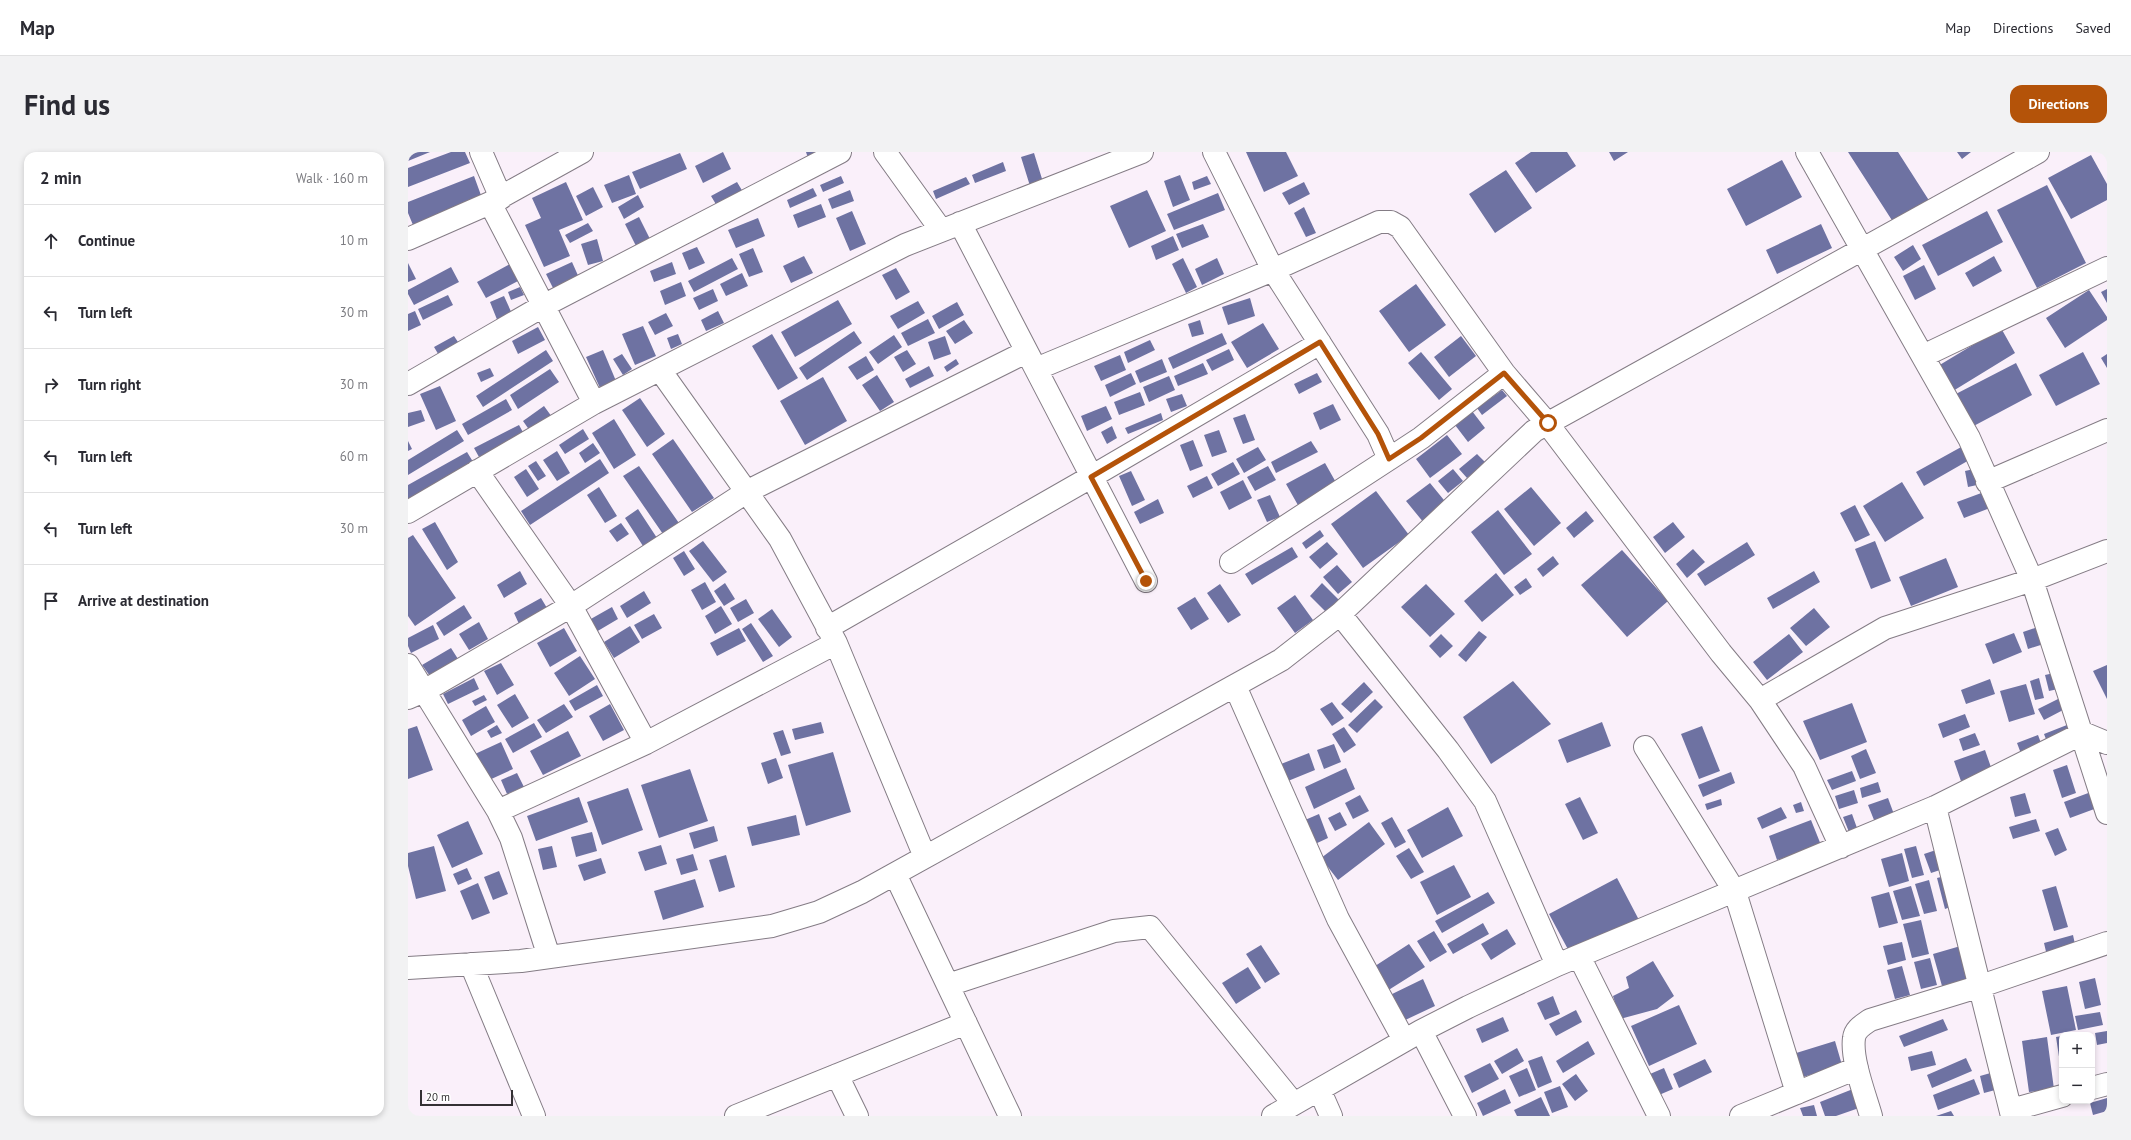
<!DOCTYPE html>
<html lang="en">
<head>
<meta charset="utf-8">
<style>
  body { margin:0; font-family:"PT Sans",sans-serif; background:#f2f2f3; color:#2b2b33 }
  .controls { position:absolute; right:12px; bottom:12px; display:grid; overflow:hidden; border-radius:8px; box-shadow:0 2px 6px #0003 }
  .controls button { width:36px; height:36px; display:grid; place-items:center; padding:0; border:0; border-bottom:1px solid #e1e1e2; background:#fff; color:#2b2b33; font:20px sans-serif }
  .scale { position:absolute; left:12px; bottom:10px; width:93px; box-sizing:border-box; padding-left:4px; border:2px solid #343134; border-top:0; font-size:11px; line-height:14px; white-space:nowrap; color:#343134; -webkit-text-stroke:3px #fff; paint-order:stroke }
  .stop { position:absolute; width:12px; height:12px; margin:-9px; border:3px solid #b45309; border-radius:50%; background:#fff }
  .stop.end { background:#b45309; border-color:#fff; box-shadow:0 1px 4px #0008 }
  .list { margin:0; padding:0; list-style:none }
  h2 { display:flex; justify-content:space-between; align-items:center; height:52px; margin:0; padding:0 16px; font-size:17px }
  h2 small { font-size:13px; font-weight:400; color:#7c7c81 }
  .list li { display:grid; grid-template-columns:26px 1fr auto; gap:12px; align-items:center; box-sizing:border-box; height:72px; padding:0 16px; border-top:1px solid #e1e1e2 }
  .list b { display:block; font-size:15px; white-space:nowrap }
  .list em { font-size:13px; font-style:normal; color:#7c7c81 }
  .icon { flex:none; width:22px; height:22px; fill:none; stroke:currentColor; stroke-width:2; stroke-linecap:round; stroke-linejoin:round }
  .map { position:relative; flex:none; width:1699px; height:964px; overflow:hidden; border-radius:12px }
  header { display:flex; align-items:center; gap:24px; box-sizing:border-box; height:56px; padding:0 20px; background:#fff; border-bottom:1px solid #e1e1e2 }
  header strong { font-size:19px }
  nav { display:flex; gap:22px; margin-inline-start:auto; font-size:14px }
  .intro { display:flex; align-items:center; justify-content:space-between; box-sizing:border-box; height:96px; padding:0 24px }
  h1 { margin:0; font-size:28px }
  .button { padding:10px 18px; border-radius:12px; background:#b45309; color:#fff; font-size:14px; font-weight:700 }
  main { display:flex; gap:24px; padding:0 24px }
  aside { flex:1; background:#fff; border-radius:12px; box-shadow:0 2px 6px #0003 }
  .map>svg:first-child { display:block }
  .building { fill:#6e72a2 }
  .lines { fill:none; stroke-linecap:round; stroke-linejoin:round }
  .minor-casing { stroke:#847c85; stroke-width:24 }
  .minor { stroke:#fff; stroke-width:22 }
  .route { stroke:#b45309; stroke-width:5 }
</style>
</head>
<body>
<header>
<strong>Map</strong>
<nav><a>Map</a><a>Directions</a><a>Saved</a></nav>
</header>
<div class="intro"><h1>Find us</h1><a class="button">Directions</a></div>
<main>
<aside>
<h2>2 min<small>Walk · 160 m</small></h2>
<ul class="list">
<li><svg class="icon" aria-label="ahead" viewBox="0 0 24 24"><path d="M12 20V5M6 11l6-6 6 6"/></svg><div><b>Continue</b></div><em>10 m</em></li>
<li><svg class="icon" aria-label="left" viewBox="0 0 24 24"><path d="M17 20v-9H6M10 6l-5 5 5 5"/></svg><div><b>Turn left</b></div><em>30 m</em></li>
<li><svg class="icon" aria-label="right" viewBox="0 0 24 24"><path d="M7 20v-9h11M14 6l5 5-5 5"/></svg><div><b>Turn right</b></div><em>30 m</em></li>
<li><svg class="icon" aria-label="left" viewBox="0 0 24 24"><path d="M17 20v-9H6M10 6l-5 5 5 5"/></svg><div><b>Turn left</b></div><em>60 m</em></li>
<li><svg class="icon" aria-label="left" viewBox="0 0 24 24"><path d="M17 20v-9H6M10 6l-5 5 5 5"/></svg><div><b>Turn left</b></div><em>30 m</em></li>
<li><svg class="icon" aria-label="arrive" viewBox="0 0 24 24"><path d="M6 21V4h12l-3 4 3 4H6"/></svg><div><b>Arrive at destination</b></div></li>
</ul>
</aside>
<div class="map">
<svg width="1699" height="964" viewBox="0 0 1699 964">
  <rect width="100%" height="100%" fill="#faf0fa"/>
  <!-- building -->
  <path class="building" d="M0 0H22L0 9Z
    M43 0H57L62 11 0 35V16Z
    M315 0 323 17 295 31 287 14Z
    M398 0H411L400 6Z
    M838 0H878L890 24 856 40Z
    M1123 0H1159L1168 14 1128 41 1107 11Z
    M1201 0H1220L1206 9Z
    M1440 0H1490L1522 50 1487 73Z
    M1549 0H1563L1554 7Z
    M272 1 279 17 232 37 224 20Z
    M626 1 635 30 622 34 613 5Z
    M1683 3 1699 32V48L1663 67 1640 26Z
    M1374 8 1394 45 1338 74 1319 37Z
    M595 10 598 19 567 31 564 23Z
    M1098 18 1124 56 1087 81 1061 42Z
    M221 23 228 42 204 51 196 33Z
    M772 23 782 48 765 55 756 29Z
    M66 24 74 46 5 73 0 61V50Z
    M433 24 436 31 415 40 412 33Z
    M799 24 803 32 786 38 784 30Z
    M558 25 562 32 528 47 525 39Z
    M158 30 175 68 151 78 162 104 136 115 117 73 133 66 124 46Z
    M329 30 335 40 309 54 303 44Z
    M896 30 902 42 881 53 874 41Z
    M1639 33 1678 111 1629 136 1589 58Z
    M185 35 195 55 178 64 168 44Z
    M405 36 409 44 382 56 379 48Z
    M442 38 446 49 424 57 420 47Z
    M739 38 758 79 721 96 702 54Z
    M810 41 817 58 766 78 759 62Z
    M230 43 236 55 216 67 210 55Z
    M413 52 418 65 390 76 385 63Z
    M896 55 908 81 898 85 886 61Z
    M444 59 458 92 442 99 428 66Z
    M1579 59 1595 90 1530 124 1514 93Z
    M231 65 242 87 228 94 217 72Z
    M350 66 357 84 328 96 320 78Z
    M180 71 185 79 162 91 157 83Z
    M795 72 801 85 774 96 768 82Z
    M1413 72 1424 96 1369 122 1358 98Z
    M765 84 771 98 748 108 743 94Z
    M189 87 195 109 180 113 173 92Z
    M1505 93 1513 107 1495 119 1486 105Z
    M289 95 297 111 281 118 274 101Z
    M345 96 355 120 341 125 331 102Z
    M396 104 405 121 383 131 375 114Z
    M1586 104 1594 119 1565 135 1557 121Z
    M324 106 330 117 286 140 280 129Z
    M775 106 789 135 778 141 764 112Z
    M809 106 816 122 794 133 787 117Z
    M164 110 172 128 147 140 138 122Z
    M264 110 268 122 246 130 242 119Z
    M0 111 8 127 0 130Z
    M104 111 112 128 78 146 69 130Z
    M1516 113 1528 137 1507 148 1495 124Z
    M43 115 51 130 6 153 0 142V138Z
    M488 116 502 140 488 148 474 123Z
    M334 121 340 134 318 144 312 132Z
    M273 130 278 144 257 153 252 139Z
    M1008 132 1038 173 1001 200 971 159Z
    M112 135 116 143 103 148 100 140Z
    M305 137 310 149 291 158 285 146Z
    M1699 137V151L1693 140Z
    M1681 138 1699 165V168L1657 196 1638 166Z
    M40 143 45 153 15 168 10 157Z
    M96 144 105 164 90 170 82 150Z
    M842 146 847 164 820 173 814 155Z
    M430 148 444 172 387 205 373 180Z
    M510 149 517 161 490 177 482 164Z
    M549 150 556 163 531 177 524 164Z
    M7 159 13 173 0 179V162Z
    M310 159 316 171 298 179 293 168Z
    M258 161 265 174 247 183 240 170Z
    M520 167 527 181 500 194 493 181Z
    M556 168 565 181 547 192 538 179Z
    M792 168 796 182 784 185 780 172Z
    M855 171 871 197 839 216 823 190Z
    M235 174 248 204 227 213 214 182Z
    M130 175 137 188 110 202 104 189Z
    M1593 176 1607 201 1545 239 1530 214Z
    M446 179 454 191 399 228 391 216Z
    M814 181 819 192 765 217 760 206Z
    M270 182 274 192 263 197 259 186Z
    M364 182 390 226 370 238 344 194Z
    M486 183 494 195 470 212 461 200Z
    M46 184 52 193 32 205 26 195Z
    M537 184 543 202 526 208 520 190Z
    M1053 184 1068 204 1041 225 1026 205Z
    M742 188 747 198 720 211 716 200Z
    M821 197 826 208 804 219 798 208Z
    M138 198 145 209 75 255 68 244Z
    M195 198 208 229 192 236 178 205Z
    M499 198 508 212 495 220 486 205Z
    M1013 200 1044 237 1031 248 1000 211Z
    M1675 200 1692 232 1648 254 1631 223Z
    M214 202 224 217 215 223 205 207Z
    M1699 202V216L1693 206Z
    M712 203 718 218 693 229 686 214Z
    M458 204 466 218 449 228 440 215Z
    M548 207 551 212 539 220 536 215Z
    M754 207 759 220 732 231 727 219Z
    M795 211 800 222 770 234 766 224Z
    M1608 211 1624 243 1560 277 1542 245Z
    M521 214 526 224 502 236 497 227Z
    M82 216 86 224 73 230 69 221Z
    M142 217 151 230 110 257 102 243Z
    M723 221 728 232 702 245 697 233Z
    M909 221 914 230 891 242 886 232Z
    M469 223 486 250 472 259 454 233Z
    M761 224 767 238 741 250 735 235Z
    M415 225 439 269 397 293 372 249Z
    M32 234 48 269 28 278 12 242Z
    M1094 238 1099 244 1074 263 1069 256Z
    M732 240 737 253 711 263 706 250Z
    M774 242 779 254 763 260 758 247Z
    M232 246 257 282 239 295 214 258Z
    M98 247 104 258 60 283 54 272Z
    M925 252 933 268 912 278 905 261Z
    M136 254 144 265 122 279 115 269Z
    M698 254 704 267 679 279 673 264Z
    M13 258 17 269 0 275V261Z
    M1064 259 1077 276 1060 290 1047 273Z
    M753 261 755 268 720 282 717 276Z
    M837 262 847 288 835 292 825 266Z
    M206 267 228 303 206 317 184 281Z
    M111 273 116 282 71 305 66 296Z
    M704 274 709 286 699 292 693 280Z
    M175 277 181 287 157 302 151 293Z
    M49 278 56 289 0 323V308Z
    M811 278 819 300 804 305 796 283Z
    M1039 283 1054 302 1022 326 1008 307Z
    M265 287 306 346 284 360 244 302Z
    M785 288 795 314 782 319 772 293Z
    M0 289 4 297 0 299Z
    M903 289 910 300 868 321 863 310Z
    M185 291 192 301 177 311 171 301Z
    M1555 294 1563 307 1516 334 1508 320Z
    M850 295 858 308 836 321 828 307Z
    M149 299 162 321 149 329 135 308Z
    M59 300 67 313 0 351V333Z
    M1069 302 1078 311 1059 326 1051 317Z
    M192 307 201 321 122 373 113 359Z
    M128 309 138 324 130 329 120 314Z
    M825 310 832 322 810 334 803 322Z
    M917 311 930 334 891 355 878 332Z
    M231 314 273 374 257 385 215 324Z
    M860 314 868 328 847 339 839 325Z
    M118 317 131 337 119 345 106 325Z
    M1045 317 1055 329 1040 341 1030 329Z
    M1566 317 1569 333 1560 335 1557 319Z
    M723 319 737 348 724 354 711 324Z
    M799 324 805 336 785 346 779 334Z
    M835 328 844 346 821 358 812 340Z
    M1494 330 1516 366 1477 390 1455 354Z
    M1022 331 1040 353 1016 371 998 349Z
    M191 335 209 364 197 371 179 343Z
    M1123 335 1153 371 1126 394 1096 357Z
    M968 339 1001 383 955 416 923 372Z
    M1576 340 1582 356 1556 366 1549 350Z
    M862 343 872 365 859 370 849 348Z
    M750 347 756 361 732 372 726 360Z
    M1447 353 1462 383 1447 390 1432 361Z
    M230 357 249 386 235 394 217 366Z
    M1090 358 1124 402 1096 423 1063 380Z
    M1178 359 1186 369 1166 386 1158 376Z
    M27 370 50 410 39 418 14 377Z
    M1265 370 1277 385 1257 401 1245 385Z
    M213 371 221 382 209 390 201 379Z
    M912 378 916 384 898 397 894 391Z
    M5 383 48 446 7 474 0 464V386Z
    M295 389 319 420 305 430 281 399Z
    M1467 389 1483 429 1463 437 1447 397Z
    M919 390 930 402 912 417 901 405Z
    M1339 390 1347 403 1297 434 1289 422Z
    M884 395 890 405 844 433 837 422Z
    M1285 397 1297 410 1279 426 1268 412Z
    M1214 398 1260 449 1219 485 1173 433Z
    M276 399 287 417 276 424 265 406Z
    M1145 404 1151 412 1135 425 1129 417Z
    M1538 406 1550 435 1503 454 1491 425Z
    M929 413 944 430 930 442 915 425Z
    M112 419 119 432 96 446 89 433Z
    M1406 419 1412 430 1365 457 1359 446Z
    M1088 421 1106 443 1074 470 1056 449Z
    M1118 426 1124 435 1112 443 1106 435Z
    M297 430 308 450 294 458 283 438Z
    M317 431 327 447 316 454 306 439Z
    M914 431 933 450 920 462 902 444Z
    M812 432 833 463 820 471 799 441Z
    M1018 432 1047 462 1022 485 993 455Z
    M236 439 243 451 219 466 212 454Z
    M887 443 905 468 887 481 869 456Z
    M787 445 801 467 783 478 769 456Z
    M133 446 139 456 111 472 106 461Z
    M338 447 346 461 330 470 322 456Z
    M56 453 64 466 36 484 28 471Z
    M313 454 324 472 307 482 297 464Z
    M204 455 210 467 188 480 181 468Z
    M1406 456 1422 475 1398 494 1382 476Z
    M364 457 384 485 371 495 350 467Z
    M246 462 254 476 234 487 226 473Z
    M71 470 80 487 61 498 51 482Z
    M343 471 365 504 355 510 334 477Z
    M25 473 31 487 3 501 0 494V486Z
    M222 474 232 490 206 506 196 490Z
    M1633 474 1639 491 1620 497 1615 480Z
    M156 476 169 499 142 515 129 491Z
    M331 476 338 489 309 504 302 491Z
    M1071 479 1079 485 1058 510 1050 503Z
    M1606 481 1614 500 1585 512 1577 492Z
    M1033 482 1045 494 1032 506 1021 494Z
    M1381 482 1395 500 1359 528 1345 510Z
    M43 496 50 507 22 524 14 513Z
    M172 504 187 527 161 544 146 521Z
    M93 511 106 533 89 543 76 519Z
    M1699 513V547L1685 519Z
    M1646 521 1650 537 1641 539 1637 523Z
    M66 526 71 537 40 552 35 542Z
    M1631 526 1636 546 1627 548 1622 529Z
    M1582 527 1587 542 1558 552 1553 538Z
    M1105 529 1143 572 1083 612 1055 565Z
    M956 530 965 540 943 561 933 552Z
    M1618 532 1627 562 1601 570 1592 539Z
    M189 533 195 544 167 559 161 549Z
    M107 542 121 566 104 576 89 553Z
    M76 543 79 548 67 554 64 549Z
    M1652 546 1657 557 1636 568 1630 557Z
    M967 547 975 555 949 581 940 573Z
    M924 550 936 566 924 574 912 557Z
    M1444 551 1459 590 1412 608 1395 569Z
    M156 552 165 565 138 581 129 568Z
    M202 552 216 578 195 589 181 564Z
    M78 554 87 570 63 584 54 568Z
    M1557 562 1562 575 1535 586 1530 572Z
    M413 570 416 581 387 588 384 577Z
    M1194 570 1203 594 1159 611 1150 588Z
    M126 571 134 585 105 601 97 587Z
    M1664 571 1668 583 1641 595 1636 582Z
    M89 573 94 581 83 586 79 579Z
    M9 574 25 618 0 627V577Z
    M1294 574 1312 619 1291 627 1273 582Z
    M936 575 948 593 936 601 924 582Z
    M375 578 383 601 373 604 365 581Z
    M160 579 173 604 135 623 122 599Z
    M1567 581 1572 593 1555 599 1551 587Z
    M1630 583 1636 599 1615 607 1609 591Z
    M93 590 105 617 79 629 67 602Z
    M926 592 933 610 916 617 909 598Z
    M1458 597 1468 621 1452 627 1443 604Z
    M1577 598 1585 621 1554 632 1546 609Z
    M425 600 443 660 398 674 380 613Z
    M901 601 907 618 880 629 873 612Z
    M368 606 375 626 360 632 353 611Z
    M1659 613 1668 641 1654 646 1645 618Z
    M938 616 947 637 906 657 897 635Z
    M282 617 300 669 251 686 233 633Z
    M1444 619 1448 629 1424 638 1419 628Z
    M1323 620 1327 631 1295 645 1290 633Z
    M109 621 116 635 99 642 93 628Z
    M1470 630 1473 640 1454 646 1452 636Z
    M220 636 235 678 194 693 179 650Z
    M1446 638 1450 651 1431 657 1427 644Z
    M1683 640 1689 656 1662 666 1656 650Z
    M1617 641 1623 661 1607 665 1602 645Z
    M952 643 961 659 945 667 937 651Z
    M171 645 180 670 128 689 119 664Z
    M1172 645 1190 681 1175 688 1157 652Z
    M1480 646 1487 665 1468 673 1460 653Z
    M1313 647 1314 653 1299 658 1297 652Z
    M1393 650 1396 659 1388 661 1385 653Z
    M1040 655 1055 684 1014 706 999 678Z
    M1373 655 1379 666 1354 677 1349 666Z
    M932 660 939 673 927 679 920 666Z
    M911 662 920 686 907 692 897 668Z
    M1444 662 1449 676 1441 680 1435 665Z
    M388 663 392 683 344 694 339 675Z
    M984 665 998 690 987 696 973 671Z
    M1628 667 1632 679 1605 687 1601 675Z
    M1403 668 1413 693 1369 708 1361 684Z
    M60 669 75 702 44 716 29 683Z
    M961 670 977 692 930 728 913 706Z
    M306 674 310 689 286 697 281 681Z
    M1650 676 1659 698 1647 704 1637 681Z
    M184 680 189 699 168 705 163 685Z
    M253 693 259 712 237 719 230 700Z
    M26 694 38 739 8 747 0 714V701Z
    M144 694 149 715 135 718 130 697Z
    M1508 694 1516 723 1504 726 1496 697Z
    M1001 696 1016 720 1003 727 988 704Z
    M1528 698 1535 717 1523 721 1516 702Z
    M1494 701 1501 729 1481 735 1473 707Z
    M285 702 290 718 273 723 268 707Z
    M318 703 327 735 311 740 301 708Z
    M193 706 198 721 176 729 170 713Z
    M1046 713 1063 745 1029 763 1012 730Z
    M59 716 64 727 50 733 45 722Z
    M91 719 100 742 85 748 76 725Z
    M1537 724 1545 754 1537 757 1529 726Z
    M1209 726 1231 768 1163 803 1141 762Z
    M287 727 296 755 255 768 246 739Z
    M1521 728 1529 759 1516 762 1507 732Z
    M70 731 82 761 64 768 52 739Z
    M1503 734 1512 764 1494 768 1485 739Z
    M1648 734 1660 775 1646 779 1634 738Z
    M1080 740 1087 751 1034 781 1027 769Z
    M1481 740 1490 771 1471 776 1463 745Z
    M1513 768 1521 802 1504 806 1495 772Z
    M1075 771 1081 782 1045 802 1039 792Z
    M1099 777 1108 792 1083 808 1073 792Z
    M1026 779 1039 800 1022 810 1009 789Z
    M1665 783 1668 797 1639 804 1636 791Z
    M1494 790 1498 808 1480 813 1475 794Z
    M1001 792 1017 815 979 839 964 816Z
    M853 793 872 822 857 831 838 802Z
    M1556 793 1565 825 1534 834 1525 802Z
    M1522 806 1529 833 1513 837 1506 810Z
    M1245 809 1266 844 1249 857 1212 867 1205 844 1221 836 1218 825Z
    M1494 814 1502 843 1487 847 1479 818Z
    M840 815 853 836 828 852 814 831Z
    M1687 826 1693 853 1677 857 1671 830Z
    M1015 827 1027 854 993 870 980 844Z
    M1659 834 1668 878 1643 883 1634 839Z
    M1145 844 1152 862 1137 868 1129 851Z
    M1271 853 1289 892 1241 914 1223 874Z
    M1168 858 1174 870 1148 884 1141 872Z
    M1692 860 1695 873 1670 878 1667 864Z
    M1095 865 1101 879 1074 891 1068 877Z
    M1535 867 1540 878 1496 895 1491 884Z
    M1699 879V891L1689 893 1687 881Z
    M1654 884V918H1653L1648 885Z
    M1639 885 1646 937 1621 940 1614 889Z
    M1180 889 1187 902 1155 921 1148 909Z
    M1427 889 1434 913 1392 926 1385 902Z
    M1109 896 1116 909 1094 922 1086 909Z
    M1524 899 1528 913 1503 919 1500 905Z
    M1134 904 1144 930 1130 936 1120 909Z
    M1558 906 1564 919 1524 936 1519 923Z
    M1297 907 1304 920 1271 936 1265 922Z
    M1082 911 1091 927 1064 941 1056 924Z
    M1119 916 1128 938 1111 945 1101 924Z
    M1256 916 1265 937 1251 943 1242 922Z
    M1586 920 1591 937 1576 941 1572 924Z
    M1168 922 1180 939 1167 949 1154 932Z
    M1566 927 1572 942 1530 958 1525 943Z
    M1152 934 1160 955 1144 961 1136 940Z
    M1097 937 1103 951 1075 964 1069 951Z
    M1445 937 1451 956 1428 964H1417L1412 950Z
    M1133 945 1142 964H1109L1106 958Z
    M1699 946V959L1685 963 1682 951Z
    M1406 953 1409 964H1395L1392 956Z
    M1543 959 1546 964H1528Z"/>
  <g class="lines">
    <defs>
      <path id="minor" d="M73 0 93 46
        M477 0 533 78
        M806 0 865 118 970 282 981 307 1013 286 1096 221
        M1399 0 1561 286 1624 428 1699 661
        M82 51 186 251
        M552 71 738 429
        M0 87 82 51 174 0
        M1515 204 1699 116
        M628 217 865 118 971 70H983L992 75 1096 221 1139 271 1313 501 1352 548 1396 614 1433 695
        M252 218 372 387 428 491 517 705
        M0 232 135 154 432 0
        M69 319 163 454 238 591
        M1579 330 1699 278
        M0 360 186 251 497 93 734 0
        M823 410 981 307
        M932 462 1040 598 1077 649 1149 813
        M419 476 683 325 912 191
        M0 513 90 659 103 686 141 805
        M827 534 930 767 996 888
        M0 546 16 539 163 454 340 339 618 200
        M1352 548 1477 476 1624 428 1699 399
        M1237 595 1327 740 1389 941
        M1527 655 1604 964
        M90 659 238 591 428 491
        M487 722 602 964
        M1171 804 1251 964
        M63 812 126 964
        M0 816 113 809 364 774 411 760 454 740 873 508 932 462 1126 279 1630 0
        M540 833 706 779 742 775 886 952
        M1013 879 1057 964
        M429 923 449 964
        M1684 936 1699 932
        M912 939 923 964
        M1603 958 1654 944
        M328 964 558 871
        M865 964 1013 879 1060 855 1149 813 1527 655 1675 581 1699 591
        M1333 964 1449 916
        M1463 964C1457 943 1443 907 1446 886 1447 877 1455 873 1462 868L1573 834 1699 791"/>
    </defs>
    <!-- minor casing -->
    <use href="#minor" class="minor-casing"/>
    <!-- minor -->
    <use href="#minor" class="minor"/>
  </g>
  <g class="lines">
    <!-- route -->
    <path class="route" d="M738 429 683 325 912 190 970 282 981 307 1013 286 1096 221 1140 271"/>
  </g>
</svg>
<div class="controls">
<button>+</button>
<button>−</button>
</div>
<div class="scale">20 m</div>
<div class="stop" style="left:1140px;top:271px"></div>
<div class="stop end" style="left:738px;top:429px"></div>
</div>
</main>
</body>
</html>
